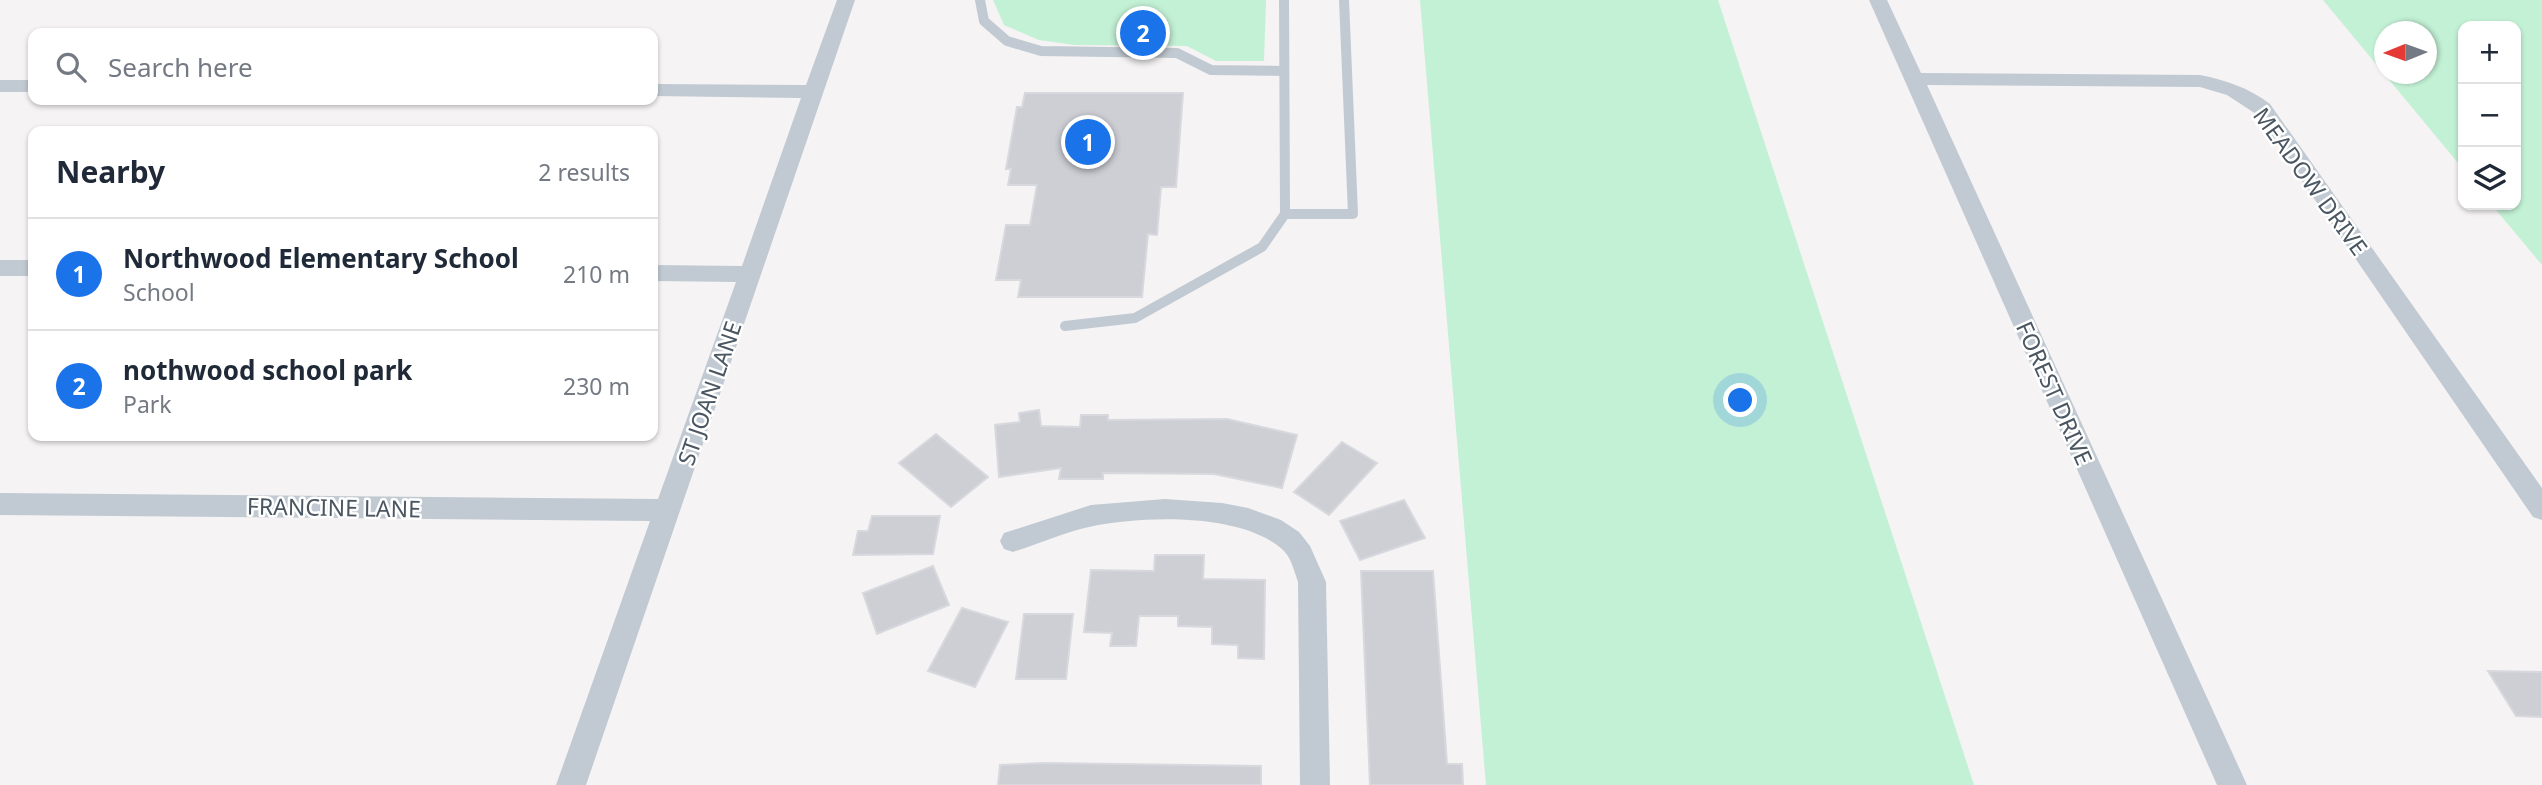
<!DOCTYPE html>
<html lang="en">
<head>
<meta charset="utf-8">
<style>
  body { margin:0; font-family:"Noto Sans",sans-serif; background:#f2f2f3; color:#1f2937 }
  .controls { position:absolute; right:21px; top:21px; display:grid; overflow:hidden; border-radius:14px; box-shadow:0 2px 5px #0004 }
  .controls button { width:63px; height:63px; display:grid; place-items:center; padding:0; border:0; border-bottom:2px solid #e0e1e3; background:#fff; color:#1f2937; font:35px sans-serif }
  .compass { position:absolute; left:2374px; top:21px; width:63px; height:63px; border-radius:50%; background:#fff; box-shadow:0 2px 5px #0004; rotate:269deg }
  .you { position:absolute; left:1741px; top:401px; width:24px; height:24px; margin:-18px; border:5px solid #fff; border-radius:50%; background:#1a73e8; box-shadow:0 0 0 10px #1a73e833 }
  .badge { display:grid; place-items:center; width:46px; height:46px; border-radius:50%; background:#1a73e8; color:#fff; font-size:23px; font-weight:700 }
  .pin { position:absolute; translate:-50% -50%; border:4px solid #fff; box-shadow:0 2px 7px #0006 }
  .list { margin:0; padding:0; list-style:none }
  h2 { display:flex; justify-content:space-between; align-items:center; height:91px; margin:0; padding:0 28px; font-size:30px }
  h2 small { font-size:23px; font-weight:400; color:#747a83 }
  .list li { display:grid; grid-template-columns:46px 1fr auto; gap:21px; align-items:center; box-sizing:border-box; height:112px; padding:0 28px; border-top:2px solid #e0e1e3 }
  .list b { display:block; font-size:26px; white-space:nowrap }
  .list p { margin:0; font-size:23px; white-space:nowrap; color:#747a83 }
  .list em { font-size:23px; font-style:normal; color:#747a83 }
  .icon { flex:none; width:38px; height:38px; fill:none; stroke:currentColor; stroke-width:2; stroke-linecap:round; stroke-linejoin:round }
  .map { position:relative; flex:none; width:2542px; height:785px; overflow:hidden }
  .search { position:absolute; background:#fff; box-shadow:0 2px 5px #0004; left:28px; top:28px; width:630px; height:77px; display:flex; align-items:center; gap:18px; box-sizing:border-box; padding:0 24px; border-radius:14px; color:#747a83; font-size:26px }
  .panel { position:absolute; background:#fff; box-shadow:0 2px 5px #0004; left:28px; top:126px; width:630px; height:315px; border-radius:14px }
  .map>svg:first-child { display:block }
  .green { fill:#c3f1d5; fill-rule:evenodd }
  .building { fill:#cdcfd5; stroke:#d7d9de; stroke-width:2 }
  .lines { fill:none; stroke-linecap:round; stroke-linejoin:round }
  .service { stroke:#c1cad2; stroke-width:10 }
  .minor { fill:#c1cad2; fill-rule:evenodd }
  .labels { text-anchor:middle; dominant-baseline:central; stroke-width:5; stroke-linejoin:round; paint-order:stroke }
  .street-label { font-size:23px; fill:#4a5661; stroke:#fff }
</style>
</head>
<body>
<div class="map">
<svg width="2542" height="785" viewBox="0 0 2542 785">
  <rect width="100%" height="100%" fill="#f5f3f3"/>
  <!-- green -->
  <path class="green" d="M993 0H1266L1264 61H1216L1187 46 1075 45 1039 40 1004 25Z
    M1420 0H1718L1974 785H1486Z
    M2323 0H2542V265L2492 205H2516V26H2463V169ZM2384 32H2426V74H2384Z"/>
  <!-- building -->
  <path class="building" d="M1025 93H1183L1176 187H1161L1157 235 1148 234 1142 297H1018L1021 280H996L1006 225H1030L1037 185H1008L1011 169H1006L1017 107H1022Z
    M1039 410 1041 426 1080 427 1081 415H1108V420L1227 419 1297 435 1282 488 1214 474 1103 473V479H1059L1061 468 999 477 995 425 1020 422 1019 413Z
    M936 434 988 477 951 507 899 463Z
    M1342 442 1377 463 1329 515 1294 492Z
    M1404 500 1425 538 1360 560 1340 521Z
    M872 516H940L933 554 853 555 858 531H868Z
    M1155 555H1204L1203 579 1265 580 1264 659 1238 658V645L1212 644V627L1178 626V616H1139L1136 646H1110L1112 633 1084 632 1091 570 1154 571Z
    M933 566 949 605 877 634 863 593Z
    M1361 571H1433L1447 764H1462L1463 785H1370Z
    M962 608 1008 622 975 687 928 671Z
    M1024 614H1073L1066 679H1016Z
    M2488 671 2542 672V717L2516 716Z
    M1044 763 1261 766V785H998L1000 765Z"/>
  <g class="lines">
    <!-- service -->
    <path class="service" d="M980 0 984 21 1007 41 1041 51 1177 53 1211 70 1284 71
      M1284 0 1285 214H1353L1344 0
      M1065 326 1135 318 1262 247 1285 214"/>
    <!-- minor -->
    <path class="minor" d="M837 0H855L586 785H556L650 521 0 515V493L658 499 736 282 653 281V265L742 266 801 98 653 96V84L806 85Z
      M1869 0H1887L1921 73 2200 75C2226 80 2249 88 2270 104L2542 488V520L2533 517 2256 114 2227 95 2200 87 1927 85 2247 785H2217Z
      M0 80H33V92H0Z
      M0 260H33V276H0Z
      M1165 499 1222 503 1248 508 1281 520 1299 532 1310 546 1326 582 1330 785H1300L1298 582C1294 570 1291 557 1282 549 1239 512 1141 516 1089 527 1063 533 1038 544 1013 552L1004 549 1000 541 1004 533 1091 505Z"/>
  </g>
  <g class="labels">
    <!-- street labels -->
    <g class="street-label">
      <text transform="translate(2311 181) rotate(54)">MEADOW DRIVE</text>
      <text transform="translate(709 393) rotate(-71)">ST JOAN LANE</text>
      <text transform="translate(2055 393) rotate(66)">FOREST DRIVE</text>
      <text transform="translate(334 507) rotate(1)">FRANCINE LANE</text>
    </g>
  </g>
</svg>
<div class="controls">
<button>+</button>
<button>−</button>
<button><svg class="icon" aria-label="layers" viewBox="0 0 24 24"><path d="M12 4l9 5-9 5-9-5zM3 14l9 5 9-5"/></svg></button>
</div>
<svg class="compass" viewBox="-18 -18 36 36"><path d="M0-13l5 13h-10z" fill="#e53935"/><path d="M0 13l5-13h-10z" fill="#747a83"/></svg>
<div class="you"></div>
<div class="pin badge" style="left:1088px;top:142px">1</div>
<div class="pin badge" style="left:1143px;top:33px">2</div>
<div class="search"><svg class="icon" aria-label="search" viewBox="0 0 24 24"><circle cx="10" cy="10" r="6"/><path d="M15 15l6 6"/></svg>Search here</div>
<section class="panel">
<h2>Nearby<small>2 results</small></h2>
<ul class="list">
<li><span class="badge">1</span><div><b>Northwood Elementary School</b><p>School</p></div><em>210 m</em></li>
<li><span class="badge">2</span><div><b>nothwood school park</b><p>Park</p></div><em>230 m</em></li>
</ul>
</section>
</div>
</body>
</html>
